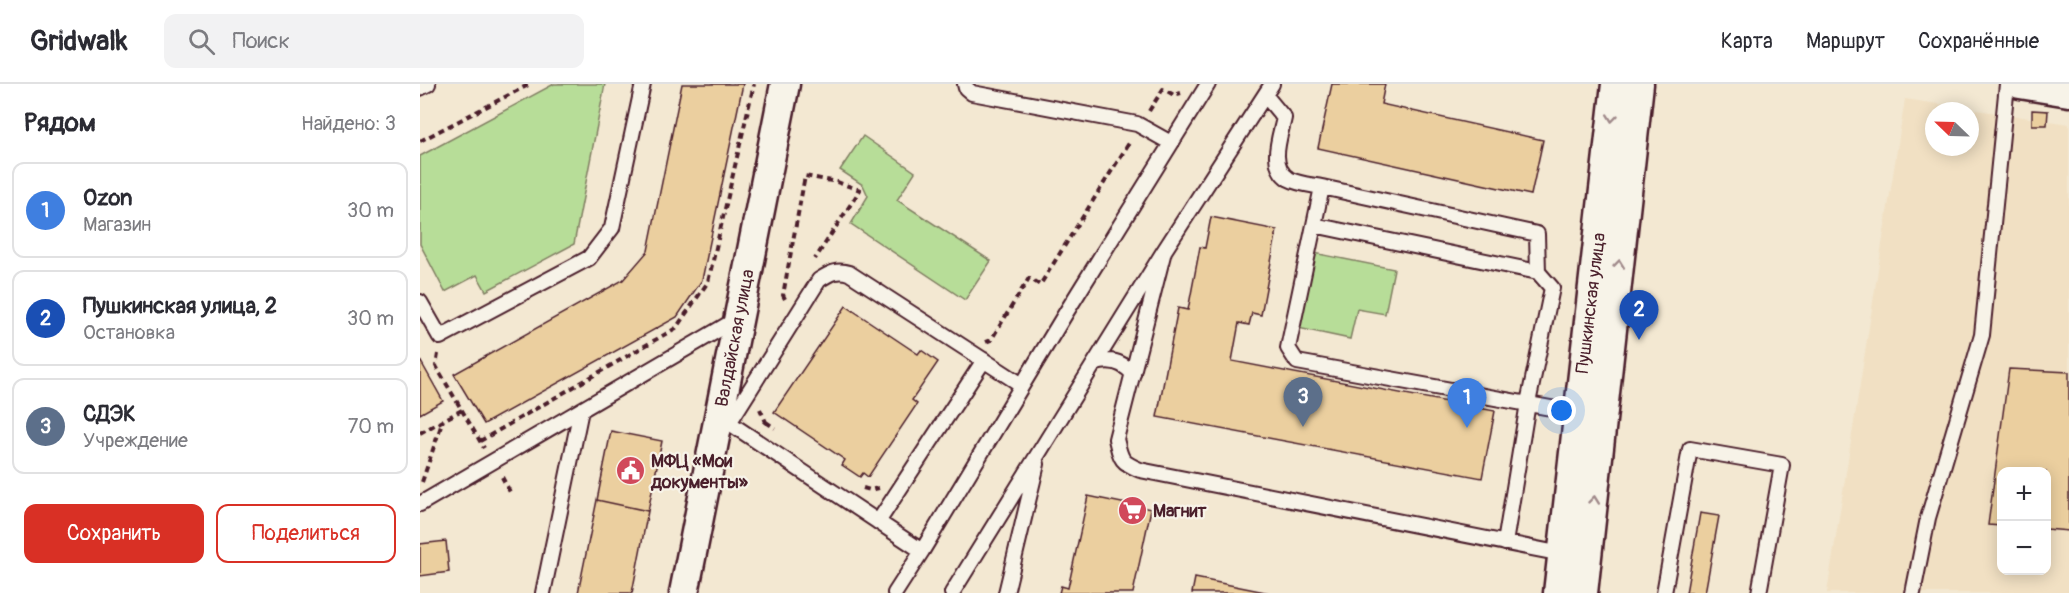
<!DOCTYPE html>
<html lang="ru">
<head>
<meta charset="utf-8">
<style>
  body { margin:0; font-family:Pangolin,sans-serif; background:#f2f2f3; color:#2b2b33 }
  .controls { position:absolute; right:18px; bottom:18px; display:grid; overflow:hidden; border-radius:12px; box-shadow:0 3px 15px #0003 }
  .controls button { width:54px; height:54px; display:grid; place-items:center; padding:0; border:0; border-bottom:2px solid #e1e1e2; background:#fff; color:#2b2b33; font:30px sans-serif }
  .compass { position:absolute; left:1505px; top:18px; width:54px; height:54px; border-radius:50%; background:#fff; box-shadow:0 3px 15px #0003; rotate:293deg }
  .you { position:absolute; left:1142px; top:327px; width:21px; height:21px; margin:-15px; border:4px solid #fff; border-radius:50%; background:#1a73e8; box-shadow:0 0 0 9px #1a73e833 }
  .badge { display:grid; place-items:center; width:39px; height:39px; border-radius:50%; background:#d93025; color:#fff; font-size:20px; font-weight:700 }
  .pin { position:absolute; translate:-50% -50px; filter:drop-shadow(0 2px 3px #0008) }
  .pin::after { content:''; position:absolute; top:32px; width:21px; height:18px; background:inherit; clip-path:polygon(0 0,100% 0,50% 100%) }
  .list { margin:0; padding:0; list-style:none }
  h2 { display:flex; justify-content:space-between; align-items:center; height:78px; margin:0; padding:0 24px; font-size:26px }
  h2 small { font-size:20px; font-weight:400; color:#7c7c81 }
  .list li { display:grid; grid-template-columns:39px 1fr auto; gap:18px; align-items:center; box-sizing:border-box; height:96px; margin:0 12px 12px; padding:0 12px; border:2px solid #e1e1e2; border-radius:12px }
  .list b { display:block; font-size:22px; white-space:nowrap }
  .list p { margin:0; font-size:20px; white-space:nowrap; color:#7c7c81 }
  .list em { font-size:20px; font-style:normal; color:#7c7c81 }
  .actions { display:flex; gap:12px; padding:18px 24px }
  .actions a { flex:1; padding:14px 0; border:2px solid #d93025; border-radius:12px; text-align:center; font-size:21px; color:#d93025 }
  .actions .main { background:#d93025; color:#fff }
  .icon { flex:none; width:33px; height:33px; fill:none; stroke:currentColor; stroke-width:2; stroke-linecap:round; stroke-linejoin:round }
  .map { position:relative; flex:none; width:1649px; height:509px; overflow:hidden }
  header { display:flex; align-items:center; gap:36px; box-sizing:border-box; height:84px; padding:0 30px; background:#fff; border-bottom:2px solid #e1e1e2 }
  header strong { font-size:28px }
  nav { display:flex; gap:33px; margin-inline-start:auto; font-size:21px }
  .search { width:420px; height:54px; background:#f2f2f3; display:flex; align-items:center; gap:15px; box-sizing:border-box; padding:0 21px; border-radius:12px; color:#7c7c81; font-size:22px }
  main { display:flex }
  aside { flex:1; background:#fff }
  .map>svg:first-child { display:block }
  .built { fill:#f1e0c3; fill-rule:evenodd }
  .green { fill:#b7dd98; stroke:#807e62; stroke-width:1.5 }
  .building { fill:#ebcf9f; stroke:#4a1f2b; stroke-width:1.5 }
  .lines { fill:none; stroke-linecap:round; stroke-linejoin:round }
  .service-casing { stroke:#4a1f2b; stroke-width:18 }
  .minor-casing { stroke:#4a1f2b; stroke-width:33 }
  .path { stroke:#4a1f2b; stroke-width:4; stroke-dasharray:6 4.5; stroke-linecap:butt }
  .service { stroke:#f7f3e8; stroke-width:14 }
  .minor { stroke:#f7f3e8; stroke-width:28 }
  .oneway { stroke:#a0898a }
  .labels { text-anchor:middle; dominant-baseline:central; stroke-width:4.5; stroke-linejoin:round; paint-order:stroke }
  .street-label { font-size:18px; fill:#4a1f2b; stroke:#f7f3e8 }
  .poi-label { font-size:18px; font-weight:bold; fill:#4a1f2b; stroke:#f7f3e8; text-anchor:start }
</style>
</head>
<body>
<header>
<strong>Gridwalk</strong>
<div class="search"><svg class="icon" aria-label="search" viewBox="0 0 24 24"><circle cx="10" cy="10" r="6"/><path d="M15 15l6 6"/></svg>Поиск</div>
<nav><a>Карта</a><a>Маршрут</a><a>Сохранённые</a></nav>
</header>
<main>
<aside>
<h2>Рядом<small>Найдено: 3</small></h2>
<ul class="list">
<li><span class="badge" style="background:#3f7fe0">1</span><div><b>Ozon</b><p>Магазин</p></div><em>30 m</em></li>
<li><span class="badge" style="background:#1a4fb4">2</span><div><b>Пушкинская улица, 2</b><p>Остановка</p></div><em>30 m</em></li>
<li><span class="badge" style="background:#5c6f8a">3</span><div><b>СДЭК</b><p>Учреждение</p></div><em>70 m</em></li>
</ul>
<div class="actions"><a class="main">Сохранить</a><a>Поделиться</a></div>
</aside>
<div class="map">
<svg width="1649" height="509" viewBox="0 0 1649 509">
  <rect width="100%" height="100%" fill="#f3e8d2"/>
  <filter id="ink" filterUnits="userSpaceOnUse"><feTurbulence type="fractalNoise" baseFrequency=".0167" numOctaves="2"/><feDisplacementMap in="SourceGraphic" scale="12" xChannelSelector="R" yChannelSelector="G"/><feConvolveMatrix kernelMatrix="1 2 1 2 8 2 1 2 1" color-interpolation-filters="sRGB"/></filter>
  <g filter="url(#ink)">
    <!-- built -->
    <path class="built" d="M1485 15 1649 40V509H1407ZM1514 27H1550V63H1514ZM1582 388H1626V486H1582Z"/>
    <!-- green -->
    <path class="green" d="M134 0H185L154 160 66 207 57 191 25 208 0 160V72Z
      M443 52 495 88 477 116 571 177 545 216 431 140 448 112 443 101 420 86Z
      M894 169 974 185 965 230 937 225 930 255 878 244Z"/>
    <!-- building -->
    <path class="building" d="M262 0H323L282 196 257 233 64 340 34 290 203 196 228 167Z
      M912 0H965L961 20 1123 56 1111 111 898 64Z
      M1612 26 1628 27 1627 41H1612Z
      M791 133 857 146 841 231 832 229 829 241 819 239 812 277 1075 327 1062 394 737 333 758 224 768 226 780 163 785 164Z
      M426 222 498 270 501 266 518 278 492 316 497 320 448 393 443 389 440 393 422 381 425 376 354 328Z
      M0 276 23 317 0 330Z
      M1589 285 1649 288V447L1626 445V388H1582V442L1568 441Z
      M191 347 242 357 228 427 177 416Z
      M668 412 731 425 713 509H639L641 502 648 504Z
      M177 416 228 427 212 509H158Z
      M1280 429 1299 432 1285 509H1266Z
      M26 457 29 488 0 492V460Z
      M775 494 850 509H772Z"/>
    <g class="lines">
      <defs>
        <path id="service" d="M545 0 546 4 552 9 717 40 751 59
          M0 4 8 0
          M845 11 864 34C860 53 848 82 869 95 878 100 892 101 902 103L894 141 1118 188 1132 204 1108 319 1085 459
          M902 103 1117 150 1118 188
          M894 141 868 264 877 278 1158 329
          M744 167 696 355C701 376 701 378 720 386L1142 470
          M0 218 20 253 169 174 192 144 223 0
          M674 280C689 274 702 277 713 290
          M302 334 502 467
          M309 339 399 196C410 189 417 185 429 189L602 301
          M0 420 317 235
          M458 438 564 276
          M123 509 161 326
          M475 509 502 467 647 227 788 0
          M532 509 744 167 852 0
          M586 509 617 380
          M1244 509 1270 365 1362 381 1339 509
          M1493 509 1508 434 1562 251 1587 0"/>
        <path id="minor" d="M1600 0 1649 8
          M264 509 365 0
          M1138 509 1196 0
          M1163 509 1219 0"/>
      </defs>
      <!-- service casing -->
      <use href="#service" class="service-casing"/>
      <!-- minor casing -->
      <use href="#minor" class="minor-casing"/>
      <!-- path -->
      <path class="path" d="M729 27 743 5 754 11 761 9
        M0 57 110 0
        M365 215 363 211 385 92 417 98 440 106 395 175
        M566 258 571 256 609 194 620 201 711 56
        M18 270 16 282 64 364
        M340 325 346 338 343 342
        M346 338 355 344
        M0 349 42 326
        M60 357 256 244 288 198 334 0
        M82 393 90 408
        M2 398 23 336
        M443 404 450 406 459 404"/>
      <!-- service -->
      <use href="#service" class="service"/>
      <!-- minor -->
      <use href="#minor" class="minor"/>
    </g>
    <!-- one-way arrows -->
    <defs><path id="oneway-chevron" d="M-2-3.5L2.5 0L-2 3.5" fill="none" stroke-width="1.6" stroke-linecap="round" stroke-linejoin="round" transform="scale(1.5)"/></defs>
    <g class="oneway">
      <use href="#oneway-chevron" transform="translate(1192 34) rotate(96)"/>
      <use href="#oneway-chevron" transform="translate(1199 180) rotate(-84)"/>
      <use href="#oneway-chevron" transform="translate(1174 416) rotate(-84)"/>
    </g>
  </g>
  <!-- icons -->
  <defs>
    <symbol id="civic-disc" viewBox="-11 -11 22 22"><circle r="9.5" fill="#d1495b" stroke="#f7f3e8"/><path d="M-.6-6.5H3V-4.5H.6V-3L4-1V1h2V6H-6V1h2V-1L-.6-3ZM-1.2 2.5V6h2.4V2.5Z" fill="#fff"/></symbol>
    <symbol id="supermarket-disc" viewBox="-11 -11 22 22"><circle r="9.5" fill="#d1495b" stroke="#f7f3e8"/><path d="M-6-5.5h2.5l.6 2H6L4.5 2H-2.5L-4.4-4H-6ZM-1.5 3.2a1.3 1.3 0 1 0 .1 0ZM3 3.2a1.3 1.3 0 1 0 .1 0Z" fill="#fff"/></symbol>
  </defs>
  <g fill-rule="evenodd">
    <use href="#civic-disc" x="194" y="370" width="33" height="33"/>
    <use href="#supermarket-disc" x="696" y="410" width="33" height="33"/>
  </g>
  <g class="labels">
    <!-- street labels -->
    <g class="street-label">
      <text transform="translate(1171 219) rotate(-83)">Пушкинская улица</text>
      <text transform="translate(315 254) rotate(-79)">Валдайская улица</text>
    </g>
    <!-- poi labels -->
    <g class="poi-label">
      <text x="231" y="377">МФЦ «Мои<tspan x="231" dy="21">документы»</tspan></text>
      <text x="733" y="427">Магнит</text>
    </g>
  </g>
</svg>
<div class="controls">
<button>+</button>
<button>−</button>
</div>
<svg class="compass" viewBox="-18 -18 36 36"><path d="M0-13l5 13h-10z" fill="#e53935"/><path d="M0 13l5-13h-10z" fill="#7c7c81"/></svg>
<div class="you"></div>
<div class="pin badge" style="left:1047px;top:344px;background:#3f7fe0">1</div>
<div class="pin badge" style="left:1219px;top:256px;background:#1a4fb4">2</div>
<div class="pin badge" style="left:883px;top:343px;background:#5c6f8a">3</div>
</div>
</main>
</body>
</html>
